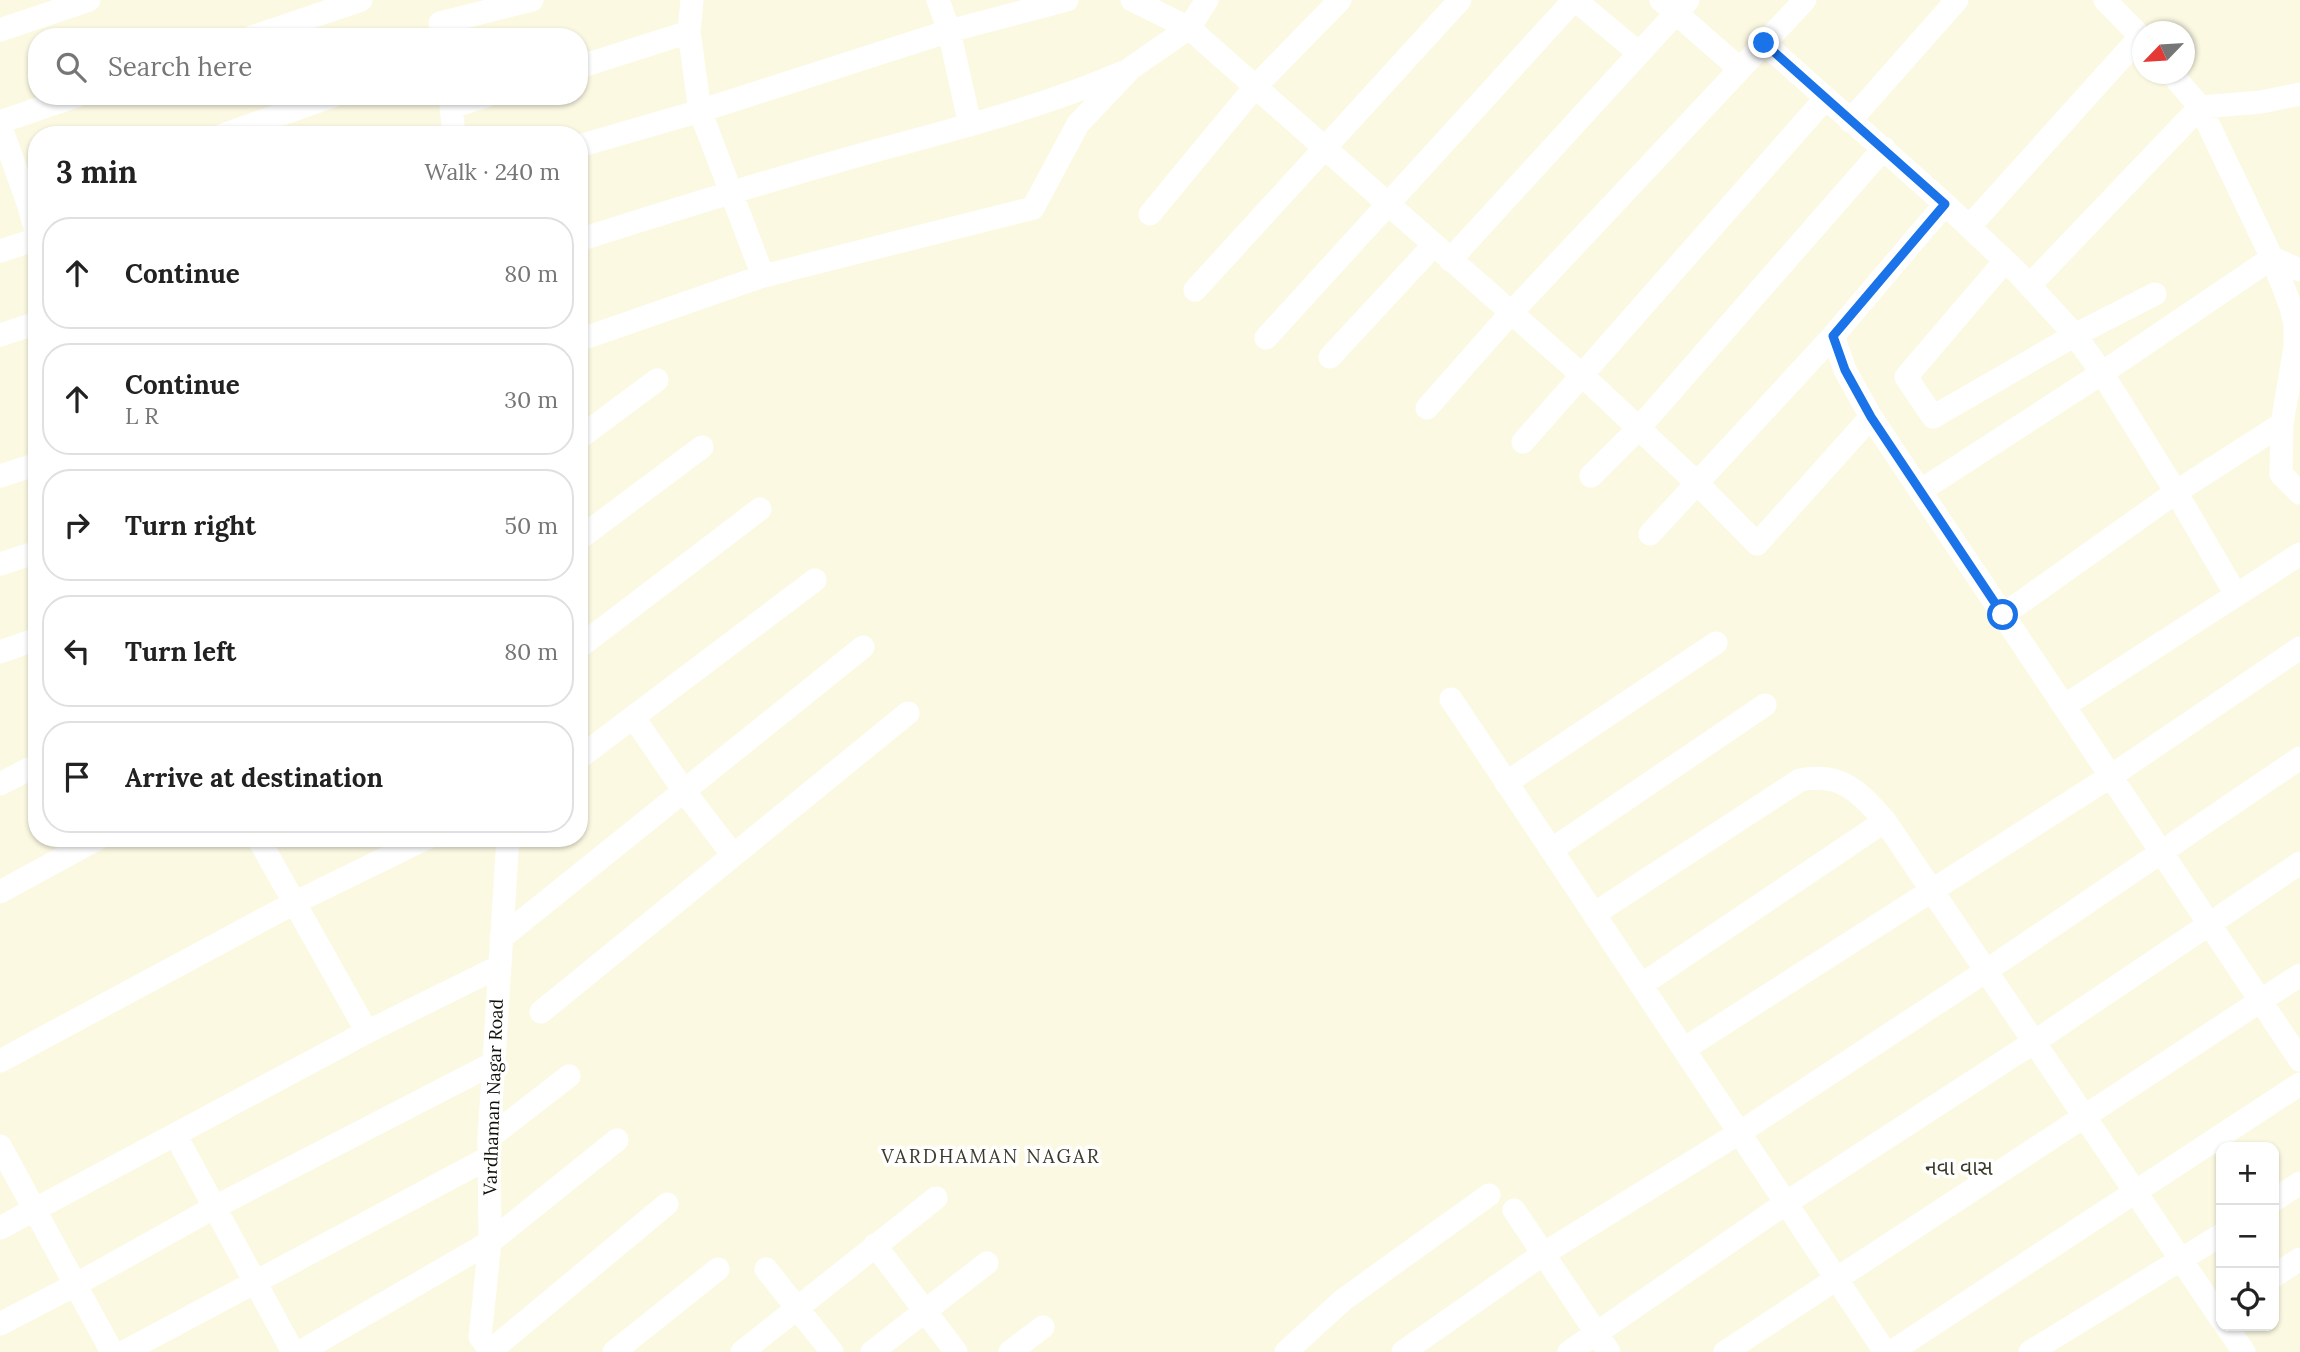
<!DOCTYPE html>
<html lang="en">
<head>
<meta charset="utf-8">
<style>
  body { margin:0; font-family:Lora,"Noto Sans Gujarati",serif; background:#f6f6f6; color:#222 }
  .controls { position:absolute; right:21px; bottom:21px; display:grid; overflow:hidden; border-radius:14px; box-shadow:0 2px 5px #0004 }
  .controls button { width:63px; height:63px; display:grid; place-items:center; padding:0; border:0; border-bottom:2px solid #e0e0e0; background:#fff; color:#222; font:35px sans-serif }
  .compass { position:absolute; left:2132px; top:21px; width:63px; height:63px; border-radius:50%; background:#fff; box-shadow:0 2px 5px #0004; rotate:245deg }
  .stop { position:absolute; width:21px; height:21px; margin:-16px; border:5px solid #1a73e8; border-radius:50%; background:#fff }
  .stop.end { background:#1a73e8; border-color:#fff; box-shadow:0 2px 7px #0008 }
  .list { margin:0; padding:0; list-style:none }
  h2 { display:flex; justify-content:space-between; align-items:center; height:91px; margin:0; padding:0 28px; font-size:30px }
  h2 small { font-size:23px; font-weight:400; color:#767676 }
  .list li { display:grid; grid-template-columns:46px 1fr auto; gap:21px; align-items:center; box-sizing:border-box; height:112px; margin:0 14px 14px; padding:0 14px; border:2px solid #e0e0e0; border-radius:28px }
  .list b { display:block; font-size:26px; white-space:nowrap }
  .list p { margin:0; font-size:23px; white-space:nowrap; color:#767676 }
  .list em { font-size:23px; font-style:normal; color:#767676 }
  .icon { flex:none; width:38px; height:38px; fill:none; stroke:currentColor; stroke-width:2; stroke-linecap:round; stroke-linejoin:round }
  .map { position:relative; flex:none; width:2300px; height:1352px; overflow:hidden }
  .search { position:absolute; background:#fff; box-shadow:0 2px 5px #0004; left:28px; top:28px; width:560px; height:77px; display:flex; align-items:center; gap:18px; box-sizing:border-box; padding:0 24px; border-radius:28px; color:#767676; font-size:26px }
  .panel { position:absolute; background:#fff; box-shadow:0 2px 5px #0004; left:28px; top:126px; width:560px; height:721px; border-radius:28px }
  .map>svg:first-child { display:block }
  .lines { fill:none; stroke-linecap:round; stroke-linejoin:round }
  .minor { stroke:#fff; stroke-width:23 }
  .route { stroke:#1a73e8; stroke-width:9 }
  .labels { text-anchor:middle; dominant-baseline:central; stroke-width:7; stroke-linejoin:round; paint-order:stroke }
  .street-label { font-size:18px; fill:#111008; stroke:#fff }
  .neighbourhood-label { font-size:19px; letter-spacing:2px; fill:#3c3a28; stroke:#fff }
  .quarter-label { font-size:21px; fill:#3c3a28; stroke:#fff }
</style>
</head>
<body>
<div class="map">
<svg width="2300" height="1352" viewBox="0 0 2300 1352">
  <rect width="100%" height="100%" fill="#fcf9e3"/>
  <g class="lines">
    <!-- minor -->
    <path class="minor" d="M692 0 689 32 700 111 763 276
      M938 0 949 31 970 125
      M1132 0 1189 28 1583 376 1698 484 1757 544 1871 417
      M1575 0 1639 53
      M1661 0 1740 69
      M2105 0 2142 38
      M440 23 532 0
      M0 30 89 0
      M252 37 361 0
      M1764 43 1945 204 2017 272 2075 335 2102 373 2176 492 2236 595
      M579 67 689 32
      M2172 74 2200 107 2272 258 2291 307 2295 325V347L2282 424 2281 474 2300 493
      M450 96 454 135
      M451 107 486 96
      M1850 121 1957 0
      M0 122 76 96
      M0 125 28 203 37 235
      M223 135 333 96
      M579 146 700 111 949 31 1067 0
      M1150 214 1255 87 1340 0
      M1969 227 2141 36
      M579 240C670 211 761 183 853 157 943 132 1035 110 1121 73
      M0 251 37 239
      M2272 258 2300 270
      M1450 260 1688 0
      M2005 261 1906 377 1933 417 2075 335 2155 294
      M2030 285 2200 107 2261 102 2300 94
      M1195 290 1460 0
      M0 335 37 323
      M1833 336 1845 370 1871 417 2300 1060
      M1266 338 1574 0
      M579 340 763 276 1033 208 1078 124 1131 68 1189 28 1207 0
      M1330 357 1433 246
      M1427 408 1510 314 1805 0
      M579 438 657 380
      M1523 442 1825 99
      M0 476 37 464
      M1591 476 1639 428 1884 148
      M1920 491 2102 373 2272 258
      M1650 534 1833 336 1945 204
      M579 539 702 447
      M0 564 37 552
      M2003 615 2176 492 2282 424
      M579 647 760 509
      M0 652 37 639
      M1451 699 1885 1352
      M2064 706 2300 554
      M634 718 684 791 733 855
      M579 758 815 580
      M1506 783 1716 643
      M0 784 37 765
      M258 838 367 1032
      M1551 850 1765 705
      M0 892 99 838
      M1594 914 1800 780C1842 772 1859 792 1885 821L2221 1319
      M501 938 863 647
      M1641 985 1885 821
      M541 1012 908 713
      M1684 1049 2111 776 2300 648
      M0 1061 294 903 427 838
      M176 1136 293 1352
      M489 1138 569 1076
      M0 1146 112 1352
      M2274 1200 2300 1183
      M1514 1210 1609 1352
      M0 1228 367 1032 500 966
      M875 1245 956 1352
      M766 1269 832 1352
      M2274 1276 2300 1259
      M0 1324 75 1285 215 1207 492 1064
      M2226 1326 2244 1352
      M124 1352 488 1158
      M300 1352 490 1242 617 1140
      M489 1352 667 1204
      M491 1352 480 1337 490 1242 489 1138 508 838
      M614 1352 718 1269
      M742 1352 936 1198
      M872 1352 987 1263
      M1010 1352 1043 1327
      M1286 1352 1343 1300 1489 1195
      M1403 1352 1543 1254 1739 1133 1986 971 2300 758
      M1569 1352 1786 1203 2034 1042 2300 863
      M1725 1352 2300 975
      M1891 1352 2300 1084
      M2030 1352 2221 1235"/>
  </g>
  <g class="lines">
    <!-- route -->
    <path class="route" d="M1764 43 1945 204 1833 336 1845 370 1871 417 2003 615"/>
  </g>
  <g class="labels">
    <!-- street labels -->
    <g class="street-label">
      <text transform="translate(493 1097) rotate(-88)">Vardhaman Nagar Road</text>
    </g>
    <!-- neighbourhood labels -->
    <g class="neighbourhood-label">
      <text x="991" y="1156">VARDHAMAN NAGAR</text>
    </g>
    <!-- quarter labels -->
    <g class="quarter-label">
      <text x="1959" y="1167">નવા વાસ</text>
    </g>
  </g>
</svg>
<div class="controls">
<button>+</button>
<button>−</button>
<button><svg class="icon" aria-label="locate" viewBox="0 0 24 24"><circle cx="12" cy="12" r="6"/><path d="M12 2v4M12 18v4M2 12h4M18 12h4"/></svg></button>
</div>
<svg class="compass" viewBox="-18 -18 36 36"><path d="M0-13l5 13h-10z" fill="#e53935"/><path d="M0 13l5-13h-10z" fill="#767676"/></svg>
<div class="stop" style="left:2003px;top:615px"></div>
<div class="stop end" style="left:1764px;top:43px"></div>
<div class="search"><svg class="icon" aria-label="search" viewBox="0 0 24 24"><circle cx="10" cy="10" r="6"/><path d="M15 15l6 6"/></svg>Search here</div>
<section class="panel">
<h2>3 min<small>Walk · 240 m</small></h2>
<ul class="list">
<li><svg class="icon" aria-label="ahead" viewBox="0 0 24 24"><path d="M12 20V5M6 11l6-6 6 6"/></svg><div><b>Continue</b></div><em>80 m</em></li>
<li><svg class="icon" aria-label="ahead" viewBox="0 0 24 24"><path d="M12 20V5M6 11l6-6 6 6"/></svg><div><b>Continue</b><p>L R</p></div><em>30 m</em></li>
<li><svg class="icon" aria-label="right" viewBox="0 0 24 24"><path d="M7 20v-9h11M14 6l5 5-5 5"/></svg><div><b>Turn right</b></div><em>50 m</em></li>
<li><svg class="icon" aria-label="left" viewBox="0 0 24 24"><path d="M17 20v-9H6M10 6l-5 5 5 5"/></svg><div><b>Turn left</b></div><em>80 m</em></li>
<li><svg class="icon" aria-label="arrive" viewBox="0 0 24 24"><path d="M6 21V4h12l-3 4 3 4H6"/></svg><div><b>Arrive at destination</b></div></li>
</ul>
</section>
</div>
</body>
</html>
